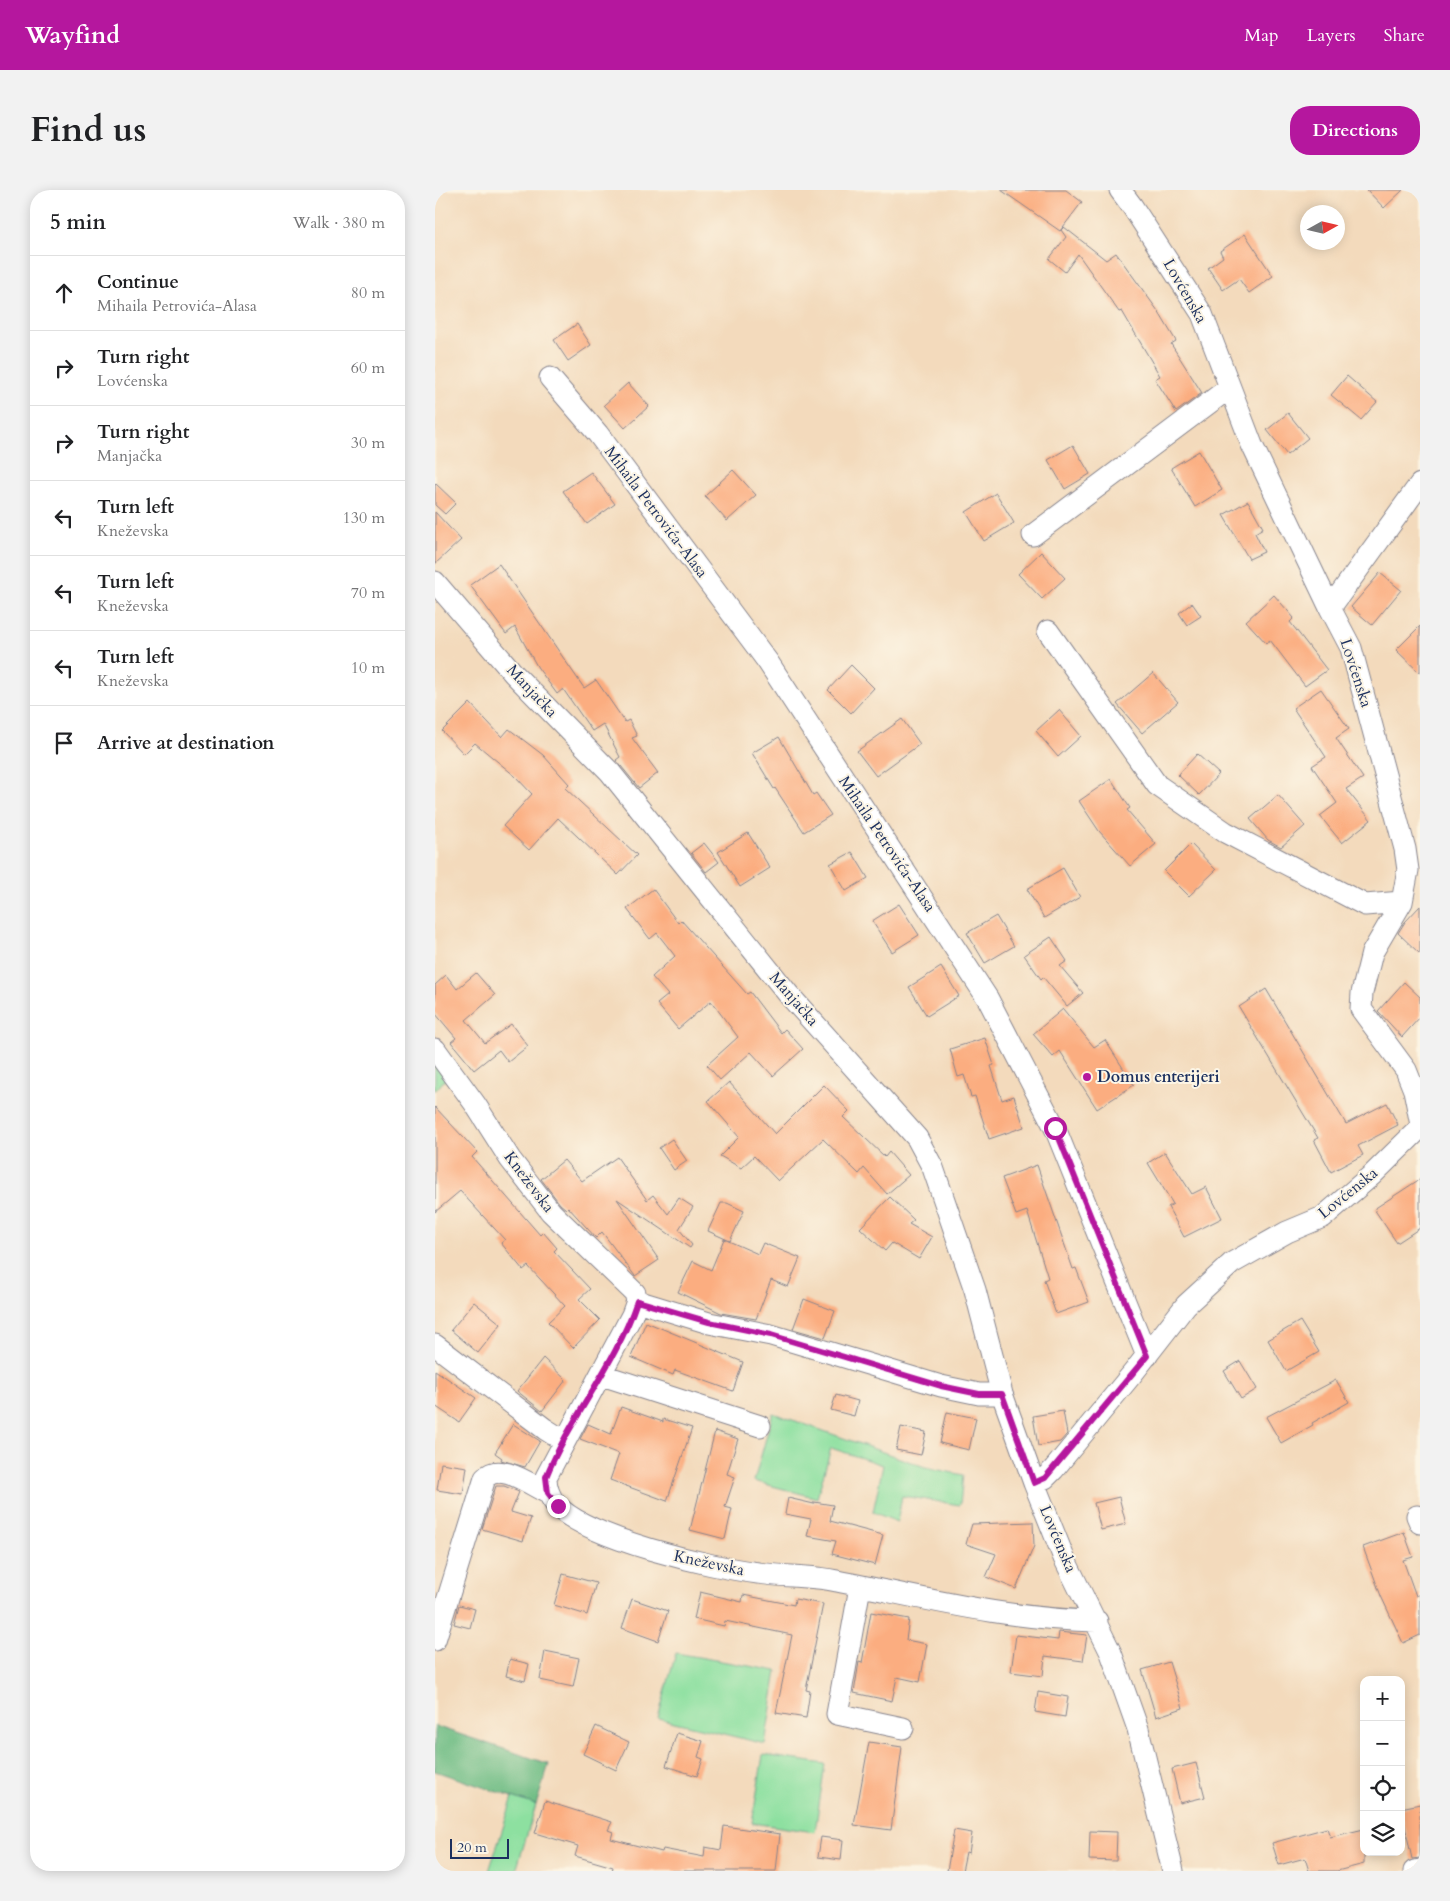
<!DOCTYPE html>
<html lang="en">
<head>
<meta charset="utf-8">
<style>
  body { margin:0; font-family:Cardo,serif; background:#f2f2f2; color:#202124 }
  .controls { position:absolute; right:15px; bottom:15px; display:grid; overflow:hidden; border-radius:10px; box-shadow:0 2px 12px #0003 }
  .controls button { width:45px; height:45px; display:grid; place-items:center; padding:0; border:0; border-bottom:1px solid #e0e0e0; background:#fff; color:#202124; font:25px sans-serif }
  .compass { position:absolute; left:865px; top:15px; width:45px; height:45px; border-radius:50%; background:#fff; box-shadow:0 2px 12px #0003; rotate:82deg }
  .scale { position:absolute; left:15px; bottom:12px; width:59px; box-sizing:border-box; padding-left:5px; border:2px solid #1b2f5e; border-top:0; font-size:14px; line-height:18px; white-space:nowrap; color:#1b2f5e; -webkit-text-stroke:4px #fcf5e5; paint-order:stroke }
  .stop { position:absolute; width:15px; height:15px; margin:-11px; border:4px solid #b5179e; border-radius:50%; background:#fff }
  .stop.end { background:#b5179e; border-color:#fff; box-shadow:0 1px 5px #0008 }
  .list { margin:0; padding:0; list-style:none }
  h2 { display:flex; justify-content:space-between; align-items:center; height:65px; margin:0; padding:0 20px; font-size:21px }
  h2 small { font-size:16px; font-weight:400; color:#757577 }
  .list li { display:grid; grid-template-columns:32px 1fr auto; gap:15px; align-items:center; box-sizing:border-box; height:75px; padding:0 20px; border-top:1px solid #e0e0e0 }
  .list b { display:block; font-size:19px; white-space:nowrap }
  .list p { margin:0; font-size:16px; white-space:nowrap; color:#757577 }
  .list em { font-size:16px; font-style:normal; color:#757577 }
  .icon { flex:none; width:28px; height:28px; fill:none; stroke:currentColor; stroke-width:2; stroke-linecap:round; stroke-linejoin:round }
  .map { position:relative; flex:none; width:985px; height:1681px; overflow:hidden; border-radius:20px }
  header { display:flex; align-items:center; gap:30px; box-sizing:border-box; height:70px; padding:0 25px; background:#b5179e; color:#fff }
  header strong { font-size:24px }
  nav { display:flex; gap:28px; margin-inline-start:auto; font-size:18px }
  .intro { display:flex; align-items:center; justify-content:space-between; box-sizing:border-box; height:120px; padding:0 30px }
  h1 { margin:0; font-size:35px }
  .button { padding:12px 22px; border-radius:20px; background:#b5179e; color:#fff; font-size:18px; font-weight:700 }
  main { display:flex; gap:30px; padding:0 30px }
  aside { flex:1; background:#fff; border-radius:20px; box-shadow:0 2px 12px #0003 }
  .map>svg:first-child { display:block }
  .green { fill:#8de0a0; stroke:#54887f }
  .forest { fill:#72be86; stroke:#467672 }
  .building { fill:#fbad80 }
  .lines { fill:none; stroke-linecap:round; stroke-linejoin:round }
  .street-casing { stroke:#87848d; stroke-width:23 }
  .street { stroke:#fff; stroke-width:21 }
  .route { stroke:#b5179e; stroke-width:6 }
  .poi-dot { fill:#b5179e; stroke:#fcf5e5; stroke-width:2 }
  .labels { text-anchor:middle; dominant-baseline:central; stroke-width:4; stroke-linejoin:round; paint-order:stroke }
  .street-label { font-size:16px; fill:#1b2f5e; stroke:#fcf5e5 }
  .poi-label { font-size:16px; font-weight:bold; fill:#1b2f5e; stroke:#fcf5e5; text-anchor:start }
</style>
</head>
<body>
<header>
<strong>Wayfind</strong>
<nav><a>Map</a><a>Layers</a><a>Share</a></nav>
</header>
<div class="intro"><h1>Find us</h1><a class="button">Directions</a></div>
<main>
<aside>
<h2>5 min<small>Walk · 380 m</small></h2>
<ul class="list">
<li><svg class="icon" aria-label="ahead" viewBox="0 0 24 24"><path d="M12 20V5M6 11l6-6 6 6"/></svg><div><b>Continue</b><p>Mihaila Petrovića-Alasa</p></div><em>80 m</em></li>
<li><svg class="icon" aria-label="right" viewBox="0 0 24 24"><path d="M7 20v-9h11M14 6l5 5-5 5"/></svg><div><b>Turn right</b><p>Lovćenska</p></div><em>60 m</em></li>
<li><svg class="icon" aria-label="right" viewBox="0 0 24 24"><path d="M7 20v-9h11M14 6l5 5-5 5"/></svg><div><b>Turn right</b><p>Manjačka</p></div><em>30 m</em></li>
<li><svg class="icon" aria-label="left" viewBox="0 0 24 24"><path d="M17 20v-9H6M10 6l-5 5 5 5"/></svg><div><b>Turn left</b><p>Kneževska</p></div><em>130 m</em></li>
<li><svg class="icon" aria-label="left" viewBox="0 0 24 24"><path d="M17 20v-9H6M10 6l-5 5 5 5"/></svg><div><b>Turn left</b><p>Kneževska</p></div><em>70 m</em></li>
<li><svg class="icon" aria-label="left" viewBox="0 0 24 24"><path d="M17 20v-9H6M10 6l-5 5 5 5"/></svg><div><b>Turn left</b><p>Kneževska</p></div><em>10 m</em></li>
<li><svg class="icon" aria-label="arrive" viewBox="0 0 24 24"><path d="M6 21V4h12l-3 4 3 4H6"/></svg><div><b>Arrive at destination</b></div></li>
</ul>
</aside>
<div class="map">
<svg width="985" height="1681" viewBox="0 0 985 1681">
  <rect width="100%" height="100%" fill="#fcf5e5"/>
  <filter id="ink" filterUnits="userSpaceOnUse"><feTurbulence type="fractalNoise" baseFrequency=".02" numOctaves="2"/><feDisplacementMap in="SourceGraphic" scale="10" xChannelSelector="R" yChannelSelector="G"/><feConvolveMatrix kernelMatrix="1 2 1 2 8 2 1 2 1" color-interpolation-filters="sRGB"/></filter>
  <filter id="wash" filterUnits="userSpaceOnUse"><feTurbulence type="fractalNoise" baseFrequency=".0096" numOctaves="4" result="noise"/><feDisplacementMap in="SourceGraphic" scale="20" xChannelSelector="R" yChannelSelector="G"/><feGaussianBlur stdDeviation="1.12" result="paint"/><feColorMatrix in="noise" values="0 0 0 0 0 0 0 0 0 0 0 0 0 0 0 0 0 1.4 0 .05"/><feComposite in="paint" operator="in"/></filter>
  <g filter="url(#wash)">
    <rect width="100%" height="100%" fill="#f3dabc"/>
    <!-- green -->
    <path class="green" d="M0 868 13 886 0 901Z
      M338 1223 490 1277 528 1285 525 1315 467 1306 462 1332 438 1322 448 1275 396 1258 382 1308 319 1291Z
      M241 1463 342 1481 330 1554 223 1528Z
      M328 1565 390 1574 380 1642 317 1633Z
      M78 1607 101 1615 81 1681H54Z"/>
    <!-- forest -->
    <path class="forest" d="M0 1536 114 1574 101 1615 0 1581Z"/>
    <g id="blocks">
      <!-- building -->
      <path class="building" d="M566 0H631L647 12 625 41Z
        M932 0H968L949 18Z
        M629 37 671 70 681 63 723 121 741 151 736 154 767 203 741 222 720 189 725 186 687 121 684 122 643 64 630 82 614 69 631 47 626 40Z
        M810 44 838 86 814 103 804 89 788 100 773 78 788 67 785 61Z
        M142 134 156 155 133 171 119 150Z
        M912 186 942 212 926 230 896 205Z
        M193 193 214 216 190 238 169 215Z
        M853 223 873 248 852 265 832 240Z
        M638 255 655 284 630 299 613 270Z
        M764 261 787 300 760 317 736 278Z
        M298 280 321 305 292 331 270 306Z
        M156 282 180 314 152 334 128 301Z
        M0 293 21 313 10 324 0 315Z
        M561 303 579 333 549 351 531 322Z
        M813 311 828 338 820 343 829 362 814 369 788 325Z
        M0 322 26 350 0 374Z
        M606 362 630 388 607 409 583 384Z
        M64 374 149 498 161 490 190 532 194 530 202 546 197 548 223 583 204 598 181 570 185 567 168 534 157 541 128 499 122 504 103 478 80 437 71 444 35 395Z
        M945 383 966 400 937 435 916 417Z
        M839 405 859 428 855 432 892 480 870 496 835 450 831 453 811 431Z
        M757 413 766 426 752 435 744 423Z
        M985 436V483L961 460Z
        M416 475 439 498 416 523 393 500Z
        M718 483 743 512 707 543 682 514Z
        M886 499 914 539 901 548 928 588 911 599 936 630 907 653 885 626 902 613 877 576 891 567 858 518Z
        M35 513 67 547 74 539 108 565 134 594 130 598 202 665 183 685 123 628 94 660 68 636 97 604 80 586 40 553 29 564 7 541Z
        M624 520 646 546 623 567 601 541Z
        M467 529 485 554 441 586 422 561Z
        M344 547 378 605 381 603 396 625 369 642 340 598 339 599 317 563Z
        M762 564 784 584 764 605 743 585Z
        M676 589 695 618 692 620 721 654 695 676 664 641 644 611Z
        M843 605 870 636 846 657 833 650 815 629Z
        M313 643 335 678 305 697 283 662Z
        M269 653 284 672 271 682 256 663Z
        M756 654 781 680 754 706 729 681Z
        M417 662 433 688 411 701 395 674Z
        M628 678 645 707 609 728 592 699Z
        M218 699 243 733 246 730 312 804 315 802 346 843 350 839 368 859 338 886 316 862 285 890 272 875 303 847 276 811 243 839 222 814 233 805 217 787 240 766 222 743 215 749 192 719Z
        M464 714 484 745 457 762 437 731Z
        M985 716V764L963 743 970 732Z
        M561 726 579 756 550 773 532 743Z
        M616 747 632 771 625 776 648 803 632 816 608 787 606 789 589 765Z
        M506 777 524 806 492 826 474 797Z
        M41 783 60 805 31 830 50 853 76 834 93 856 73 872 64 860 39 880 16 852 21 848 0 823V795L11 785 22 799Z
        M969 792 985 807V827L967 847 943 821Z
        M831 799 911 934 952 913 963 935 923 956 928 965 896 982 879 950 883 948 804 817Z
        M628 819 659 857 670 850 699 895 662 919 625 861 618 867 598 844Z
        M550 848 559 875 556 876 567 910 579 906 589 937 554 949 540 906 536 907 529 885 523 887 515 859Z
        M294 892 340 944 389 895 414 921 408 927 450 967 454 962 474 985 452 1004 429 978 424 984 388 949 343 991 319 966 306 978 285 966 304 947 273 911Z
        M0 917 42 962 37 967 105 1045 108 1042 122 1058 119 1061 155 1099 144 1109 165 1130 138 1158 113 1132 130 1116 93 1076 88 1080 66 1053 70 1050 25 1001 0 1022Z
        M237 949 252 971 239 980 224 958Z
        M730 962 757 1004 771 997 787 1028 749 1047 733 1017 738 1014 713 973Z
        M182 967 212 1010 218 1005 233 1024 244 1008 258 1017 244 1039 257 1055 255 1058 182 1009 224 1070 200 1086 167 1042 161 1048 133 1017 131 1019 125 1014 106 989 129 970 147 991Z
        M602 975 638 1079 641 1078 654 1112 621 1124 609 1090 613 1088 592 1021 581 1025 567 988Z
        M985 989V1038L962 1053 939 1019Z
        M455 1007 479 1030 474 1034 497 1047 484 1069 457 1053 450 1061 425 1038Z
        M286 1013H292L309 1021 295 1051 273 1041Z
        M289 1049 323 1064 328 1053 365 1068 353 1097 336 1090 321 1129 286 1123 243 1102 258 1071 276 1080Z
        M369 1109 400 1121 390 1148 358 1139Z
        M39 1112 66 1134 43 1163 16 1140Z
        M865 1131 884 1162 851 1181 833 1150Z
        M211 1132 308 1172 298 1201 240 1180 238 1185 196 1167Z
        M108 1168 131 1190 107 1221 82 1201Z
        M805 1171 822 1199 806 1209 789 1181Z
        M0 1180 41 1208 24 1232 0 1216Z
        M901 1190 914 1212 877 1233 878 1235 846 1253 831 1227Z
        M401 1205 423 1211 419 1226 396 1220Z
        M186 1217 228 1232V1229L257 1238 232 1311 175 1290 184 1264 145 1249 153 1234 176 1244Z
        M628 1221 632 1244 625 1252 603 1256 598 1226Z
        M512 1222 541 1228 534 1260 505 1253Z
        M78 1234 105 1251 90 1277 66 1270 67 1268 60 1263Z
        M466 1237 491 1242 486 1265 461 1260Z
        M280 1241 303 1249 292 1284 300 1287 290 1317 297 1319 290 1349 255 1340Z
        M6 1273 32 1277 28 1304 2 1300Z
        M61 1296H69L84 1302 76 1322 96 1328 88 1351 47 1339Z
        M684 1307 691 1334 666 1340 659 1313Z
        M353 1308 379 1314V1312L398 1315 395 1331 448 1345 440 1375 397 1364 401 1351 372 1346 376 1329 350 1324Z
        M598 1332 599 1356 581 1399 551 1387 561 1364 531 1354 537 1334Z
        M969 1342 978 1367 968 1370 981 1406 985 1404V1445L968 1453 946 1406 928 1357Z
        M128 1384 161 1393 152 1425 119 1415Z
        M265 1402 307 1412 308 1405 359 1415 360 1409 388 1414 371 1500 375 1501 371 1528 341 1523 357 1445 290 1431 289 1436 259 1429Z
        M197 1409 233 1421 223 1451 187 1438Z
        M24 1415 40 1419 35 1438 19 1434Z
        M436 1422 474 1429 471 1450 492 1454 485 1492 462 1487 457 1511 419 1503 424 1472 427 1473Z
        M624 1442 652 1445 648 1471 610 1466 608 1486 576 1482 581 1445 623 1450Z
        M110 1461 144 1468 138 1497 105 1490Z
        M75 1469 94 1474 90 1491 71 1486Z
        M734 1472 748 1518 721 1527 707 1480Z
        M603 1502 633 1507 630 1527 600 1522Z
        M161 1536 194 1552 181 1580 148 1564Z
        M242 1543 268 1551 263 1567 268 1569 262 1586 231 1576Z
        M434 1552 467 1557 456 1640 419 1635Z
        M761 1573 770 1607 745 1613 737 1579Z
        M110 1611 177 1632 173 1640 178 1642 176 1649 227 1662 228 1659 269 1667 270 1657 286 1660 289 1636 345 1644 341 1681H177L178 1677 140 1666 143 1656 100 1643Z
        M985 1614V1668L977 1669 966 1618Z
        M892 1638 895 1647 929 1639V1674L902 1681H874L870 1668 844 1675 837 1653Z
        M519 1640 537 1643 534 1663 531 1662 527 1681H512Z
        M655 1641 682 1642 681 1671 654 1670Z
        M386 1647 408 1650 406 1670 383 1667Z"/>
    </g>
  </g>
  <g filter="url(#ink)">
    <use href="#blocks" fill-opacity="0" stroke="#87848d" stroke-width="1"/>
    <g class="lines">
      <defs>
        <path id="street" d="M685 0 697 16 767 124 817 255 895 418 916 458 970 659 973 680 967 712 937 763 927 803 926 819 971 880 979 900 985 930
          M115 188 163 244 333 472 553 809 620 938 712 1166
          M598 345 794 198
          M0 392 79 484 175 582 354 805 482 948 498 978 540 1100 567 1204 599 1293
          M895 418 985 294
          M613 441 722 595 790 642 930 715 967 712
          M0 859 40 914 75 969 116 1022 200 1103 202 1111 197 1125 111 1287C111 1298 114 1306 121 1315 153 1349 275 1377 323 1383 349 1387 376 1385 402 1391 489 1408 574 1430 662 1431
          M202 1111 274 1133 336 1145 506 1196 544 1204H567
          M0 1155 110 1239 129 1251
          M167 1185 325 1236
          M982 1326 985 1333
          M425 1397 402 1524 468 1538
          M0 1450 50 1288C65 1271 97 1296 113 1303
          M738 1681 703 1539 676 1463 629 1368 599 1293 610 1288 619 1279 698 1183 751 1115 797 1073 852 1042 888 1027 937 985 985 938
          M979 1681 985 1680"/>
      </defs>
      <!-- street casing -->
      <use href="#street" class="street-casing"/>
      <!-- street -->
      <use href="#street" class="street"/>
    </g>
  </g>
  <g class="lines" filter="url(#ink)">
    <!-- route -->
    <path class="route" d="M123 1316 113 1303 111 1287C136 1226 181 1174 202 1111L274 1132 336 1145 506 1196 544 1204H567L599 1293 610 1288 712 1166 620 938"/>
  </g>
  <!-- markers -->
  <circle class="poi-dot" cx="652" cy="887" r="5"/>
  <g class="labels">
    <!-- street labels -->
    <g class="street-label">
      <text transform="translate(750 101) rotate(60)">Lovćenska</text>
      <text transform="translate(221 322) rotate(53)">Mihaila Petrovića-Alasa</text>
      <text transform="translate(921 483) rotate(72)">Lovćenska</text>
      <text transform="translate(97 501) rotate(47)">Manjačka</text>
      <text transform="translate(452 654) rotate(56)">Mihaila Petrovića-Alasa</text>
      <text transform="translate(359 809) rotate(49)">Manjačka</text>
      <text transform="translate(94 992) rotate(53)">Kneževska</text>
      <text transform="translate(913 1003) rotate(-39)">Lovćenska</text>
      <text transform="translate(623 1349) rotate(67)">Lovćenska</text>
      <text transform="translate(274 1373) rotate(12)">Kneževska</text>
    </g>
    <!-- poi labels -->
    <g class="poi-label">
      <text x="662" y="887">Domus enterijeri</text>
    </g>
  </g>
</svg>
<div class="controls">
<button>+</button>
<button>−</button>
<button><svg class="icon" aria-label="locate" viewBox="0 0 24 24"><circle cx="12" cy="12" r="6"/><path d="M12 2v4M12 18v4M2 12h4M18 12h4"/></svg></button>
<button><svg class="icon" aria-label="layers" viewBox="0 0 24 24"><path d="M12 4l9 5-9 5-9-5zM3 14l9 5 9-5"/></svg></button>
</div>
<svg class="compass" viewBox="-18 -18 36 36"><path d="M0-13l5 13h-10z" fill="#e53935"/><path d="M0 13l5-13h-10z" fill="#757577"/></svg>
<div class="scale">20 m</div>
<div class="stop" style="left:620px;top:938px"></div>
<div class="stop end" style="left:123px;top:1316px"></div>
</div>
</main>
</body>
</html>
